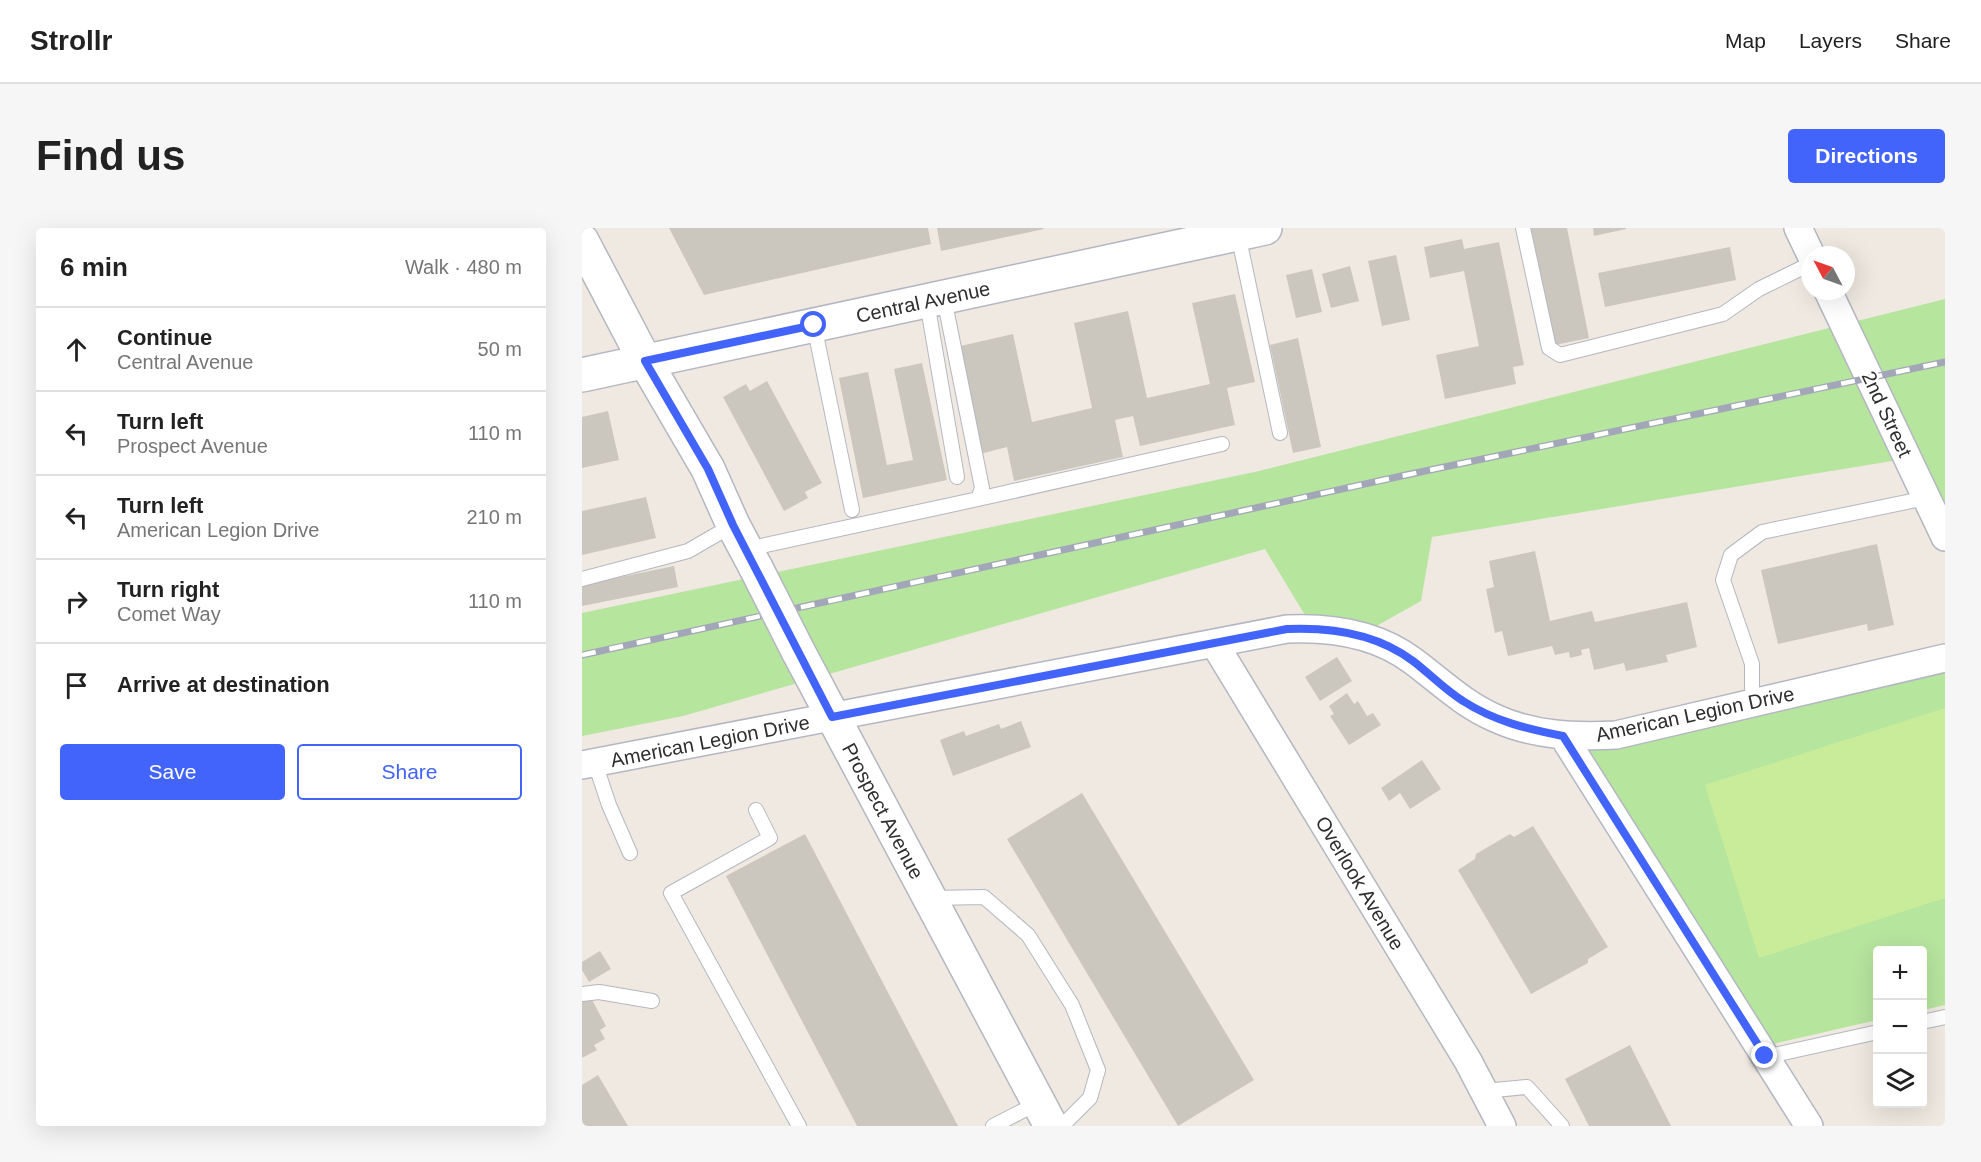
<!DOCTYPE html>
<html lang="en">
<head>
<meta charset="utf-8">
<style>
  body { margin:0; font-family:Helvetica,sans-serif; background:#f6f6f6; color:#222 }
  .controls { position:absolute; right:18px; bottom:18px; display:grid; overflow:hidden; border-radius:6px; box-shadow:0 6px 24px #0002 }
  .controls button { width:54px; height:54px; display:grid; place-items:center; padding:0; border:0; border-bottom:2px solid #e0e0e0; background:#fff; color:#222; font:30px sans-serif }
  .compass { position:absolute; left:1219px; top:18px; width:54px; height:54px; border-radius:50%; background:#fff; box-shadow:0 6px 24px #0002; rotate:311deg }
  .stop { position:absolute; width:18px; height:18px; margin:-14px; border:4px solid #4264fb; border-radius:50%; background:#fff }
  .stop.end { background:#4264fb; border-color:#fff; box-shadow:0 2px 6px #0008 }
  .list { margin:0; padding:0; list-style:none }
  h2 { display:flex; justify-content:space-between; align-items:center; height:78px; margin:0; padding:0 24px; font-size:26px }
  h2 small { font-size:20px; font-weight:400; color:#767676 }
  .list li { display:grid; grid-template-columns:39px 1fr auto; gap:18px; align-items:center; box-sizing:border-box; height:84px; padding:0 24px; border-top:2px solid #e0e0e0 }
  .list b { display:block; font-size:22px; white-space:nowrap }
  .list p { margin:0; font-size:20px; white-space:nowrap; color:#767676 }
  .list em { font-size:20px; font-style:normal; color:#767676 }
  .actions { display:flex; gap:12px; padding:18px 24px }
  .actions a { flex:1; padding:14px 0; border:2px solid #4264fb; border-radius:6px; text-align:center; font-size:21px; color:#4264fb }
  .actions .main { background:#4264fb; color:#fff }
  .icon { flex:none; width:33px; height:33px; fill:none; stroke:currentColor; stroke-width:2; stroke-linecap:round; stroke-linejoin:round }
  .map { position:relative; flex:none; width:1363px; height:898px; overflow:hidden; border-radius:6px }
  header { display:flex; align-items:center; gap:36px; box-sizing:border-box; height:84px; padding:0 30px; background:#fff; border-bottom:2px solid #e0e0e0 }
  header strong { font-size:28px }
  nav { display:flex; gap:33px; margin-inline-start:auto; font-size:21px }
  .intro { display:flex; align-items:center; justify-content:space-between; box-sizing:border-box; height:144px; padding:0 36px }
  h1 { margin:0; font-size:42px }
  .button { padding:15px 27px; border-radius:6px; background:#4264fb; color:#fff; font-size:21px; font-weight:700 }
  main { display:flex; gap:36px; padding:0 36px }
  aside { flex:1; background:#fff; border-radius:6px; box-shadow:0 6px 24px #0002 }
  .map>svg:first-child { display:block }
  .green { fill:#b6e59e }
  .pitch { fill:#c9ec9a }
  .building { fill:#cbc7bf }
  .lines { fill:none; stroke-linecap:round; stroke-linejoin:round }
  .lane-casing { stroke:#b4b7c1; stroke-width:16 }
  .street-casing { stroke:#b4b7c1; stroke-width:30 }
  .secondary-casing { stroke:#b4b7c1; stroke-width:36 }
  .lane { stroke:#fff; stroke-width:14 }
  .street { stroke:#fff; stroke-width:27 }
  .secondary { stroke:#fff; stroke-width:33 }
  .rail-casing { stroke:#a3a6b8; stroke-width:7 }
  .rail { stroke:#fff; stroke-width:4.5; stroke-dasharray:14; stroke-linecap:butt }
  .secondary-bridge-casing { stroke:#b4b7c1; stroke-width:36; stroke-linecap:butt }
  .secondary-bridge { stroke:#fff; stroke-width:33 }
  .route { stroke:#4264fb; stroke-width:8 }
  .labels { text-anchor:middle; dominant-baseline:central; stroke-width:4.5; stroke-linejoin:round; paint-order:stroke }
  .street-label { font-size:20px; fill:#2e2e2e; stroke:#fff }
</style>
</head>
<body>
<header>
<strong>Strollr</strong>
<nav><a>Map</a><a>Layers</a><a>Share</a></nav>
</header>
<div class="intro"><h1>Find us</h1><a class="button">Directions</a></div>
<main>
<aside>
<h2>6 min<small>Walk · 480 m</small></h2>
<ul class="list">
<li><svg class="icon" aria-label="ahead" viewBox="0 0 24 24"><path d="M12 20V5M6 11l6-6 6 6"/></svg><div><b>Continue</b><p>Central Avenue</p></div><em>50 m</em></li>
<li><svg class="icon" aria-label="left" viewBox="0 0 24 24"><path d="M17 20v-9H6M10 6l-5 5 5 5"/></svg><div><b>Turn left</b><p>Prospect Avenue</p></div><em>110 m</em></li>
<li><svg class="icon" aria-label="left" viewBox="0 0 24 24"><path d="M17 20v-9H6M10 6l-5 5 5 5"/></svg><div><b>Turn left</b><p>American Legion Drive</p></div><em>210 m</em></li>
<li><svg class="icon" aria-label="right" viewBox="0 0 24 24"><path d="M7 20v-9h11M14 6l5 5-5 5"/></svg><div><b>Turn right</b><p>Comet Way</p></div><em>110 m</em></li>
<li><svg class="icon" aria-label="arrive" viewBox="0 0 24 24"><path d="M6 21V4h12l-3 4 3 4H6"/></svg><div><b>Arrive at destination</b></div></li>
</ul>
<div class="actions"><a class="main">Save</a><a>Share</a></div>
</aside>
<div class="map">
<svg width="1363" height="898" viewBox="0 0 1363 898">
  <rect width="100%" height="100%" fill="#efe9e1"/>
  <!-- green -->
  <path class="green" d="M1363 71V301L1328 230 850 309 839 373 782 405 729 397 683 321 101 488 0 508V385L677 243Z
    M1363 420V777L1341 782 1340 722H1296L1295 792 1182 818 988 510Z"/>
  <!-- pitch -->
  <path class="pitch" d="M1363 480V670L1177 730 1123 557Z"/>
  <!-- building -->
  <path class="building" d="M87 0H346L349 16 122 67Z
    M355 0H461L462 1 359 23Z
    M949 0H985L1007 110 973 117Z
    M1011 0H1044V1L1012 8Z
    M880 11 882 21 917 14 942 137 931 139 934 156 863 171 854 127 897 118 882 43 848 50 842 19Z
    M1148 19 1154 52 1023 79 1016 45Z
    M814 27 828 92 800 98 786 33Z
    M768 38 777 73 749 80 740 46Z
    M730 41 740 84 714 90 704 47Z
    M653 66 673 154 645 160 653 197 558 218 551 188 533 192 541 229 432 253 425 219 398 226 374 119 431 106 450 194 510 180 492 95 546 83 565 170 628 156 610 75Z
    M716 110 739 219 711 225 688 117Z
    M340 135 365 252 281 270 257 150 286 144 305 237 331 232 312 141Z
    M185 153 240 255 223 264 226 270 202 283 141 169 164 156 168 163Z
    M26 183 37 232 0 240V189Z
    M64 269 74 310 0 327V283Z
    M1295 316 1312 397 1286 403 1285 396 1196 416 1179 342Z
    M953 323 968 393 1010 383 1013 394 1105 374 1115 419 1084 427 1086 434 1044 443 1042 435 1012 442 1007 420 999 422 1000 427 988 430 987 424 973 427 970 418 926 428 920 403 913 405 904 361 912 359 907 333Z
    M92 338 96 359 0 378V357Z
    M755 429 770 453 738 473 723 449Z
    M765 465 772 476 776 473 785 488 791 485 799 497 767 517 748 488 752 486 747 478Z
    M439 493 449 519 371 548 358 512 382 503 384 508 417 496 419 501Z
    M840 532 859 561 828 581 818 565 807 573 799 560Z
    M500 565 672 852 596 898 425 611Z
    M951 598 1026 719 1006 731V735L949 766 876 642 893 631 894 626 928 606 932 609Z
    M223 606 376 898H275L144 648Z
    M18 723 29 741 7 754 0 742V734Z
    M8 768 24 798 18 802 23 811 12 817 15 822 0 830V772Z
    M1048 817 1089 898H1007L983 851Z
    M16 847 46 898H0V857Z"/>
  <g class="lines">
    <defs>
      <path id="lane" d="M941 0 967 120 978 127 1141 86 1177 61 1228 36
        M656 6 698 205
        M345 74 375 249
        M232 97 270 282
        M396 271 640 216
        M165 321 396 271 400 260 362 70
        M0 351 106 323 151 297
        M1170 475V436L1141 352 1149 327 1180 304 1344 270
        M13 535 27 577 48 625
        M174 582 188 610 89 665 217 898
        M349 670 402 669 446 707 490 777 516 842 508 870 480 898
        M0 766 17 764 70 773
        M1340 794 1363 789
        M1183 829 1296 804
        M902 863 945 859 980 898
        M411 898 456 875"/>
      <path id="street" d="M1216 0 1229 27
        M1246 63 1363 309
        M632 415 886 833 920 898
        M981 508 1227 898
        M0 537 705 401C749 399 794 405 831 433 858 453 881 476 913 490 952 508 993 509 1034 507L1363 430"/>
      <path id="secondary" d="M0 13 63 133 126 241 151 297 174 340
        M0 147 683 0
        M216 423 469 898"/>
    </defs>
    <!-- lane casing -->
    <use href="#lane" class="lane-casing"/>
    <!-- street casing -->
    <use href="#street" class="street-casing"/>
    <!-- secondary casing -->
    <use href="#secondary" class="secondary-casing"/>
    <!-- lane -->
    <use href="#lane" class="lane"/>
    <!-- street -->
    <use href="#street" class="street"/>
    <!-- secondary -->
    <use href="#secondary" class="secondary"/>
    <defs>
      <path id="rail" d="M0 427 824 247 1363 134"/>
    </defs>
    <!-- rail casing -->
    <use href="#rail" class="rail-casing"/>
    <!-- rail -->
    <use href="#rail" class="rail"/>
    <defs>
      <path id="secondary-bridge" d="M174 340 216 423"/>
    </defs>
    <!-- secondary-bridge casing -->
    <use href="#secondary-bridge" class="secondary-bridge-casing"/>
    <!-- secondary-bridge -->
    <use href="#secondary-bridge" class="secondary-bridge"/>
  </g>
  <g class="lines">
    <!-- route -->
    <path class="route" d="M232 97 63 133 126 241 151 297 250 489 705 401C749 399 794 405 831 433 848 446 863 462 881 473 912 493 945 501 981 508L1183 828"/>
  </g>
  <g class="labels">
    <!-- street labels -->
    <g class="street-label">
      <text transform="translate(341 74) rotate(-12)">Central Avenue</text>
      <text transform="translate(1305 186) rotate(65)">2nd Street</text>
      <text transform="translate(1113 486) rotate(-12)">American Legion Drive</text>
      <text transform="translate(128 513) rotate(-11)">American Legion Drive</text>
      <text transform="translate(301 583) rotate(62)">Prospect Avenue</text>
      <text transform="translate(778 655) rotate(59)">Overlook Avenue</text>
    </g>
  </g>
</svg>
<div class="controls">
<button>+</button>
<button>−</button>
<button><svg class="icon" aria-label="layers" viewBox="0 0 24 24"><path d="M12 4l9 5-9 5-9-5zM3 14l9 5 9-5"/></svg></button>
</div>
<svg class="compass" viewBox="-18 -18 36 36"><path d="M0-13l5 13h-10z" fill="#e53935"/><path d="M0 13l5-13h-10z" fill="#767676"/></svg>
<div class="stop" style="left:232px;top:97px"></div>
<div class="stop end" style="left:1183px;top:828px"></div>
</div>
</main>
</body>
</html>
